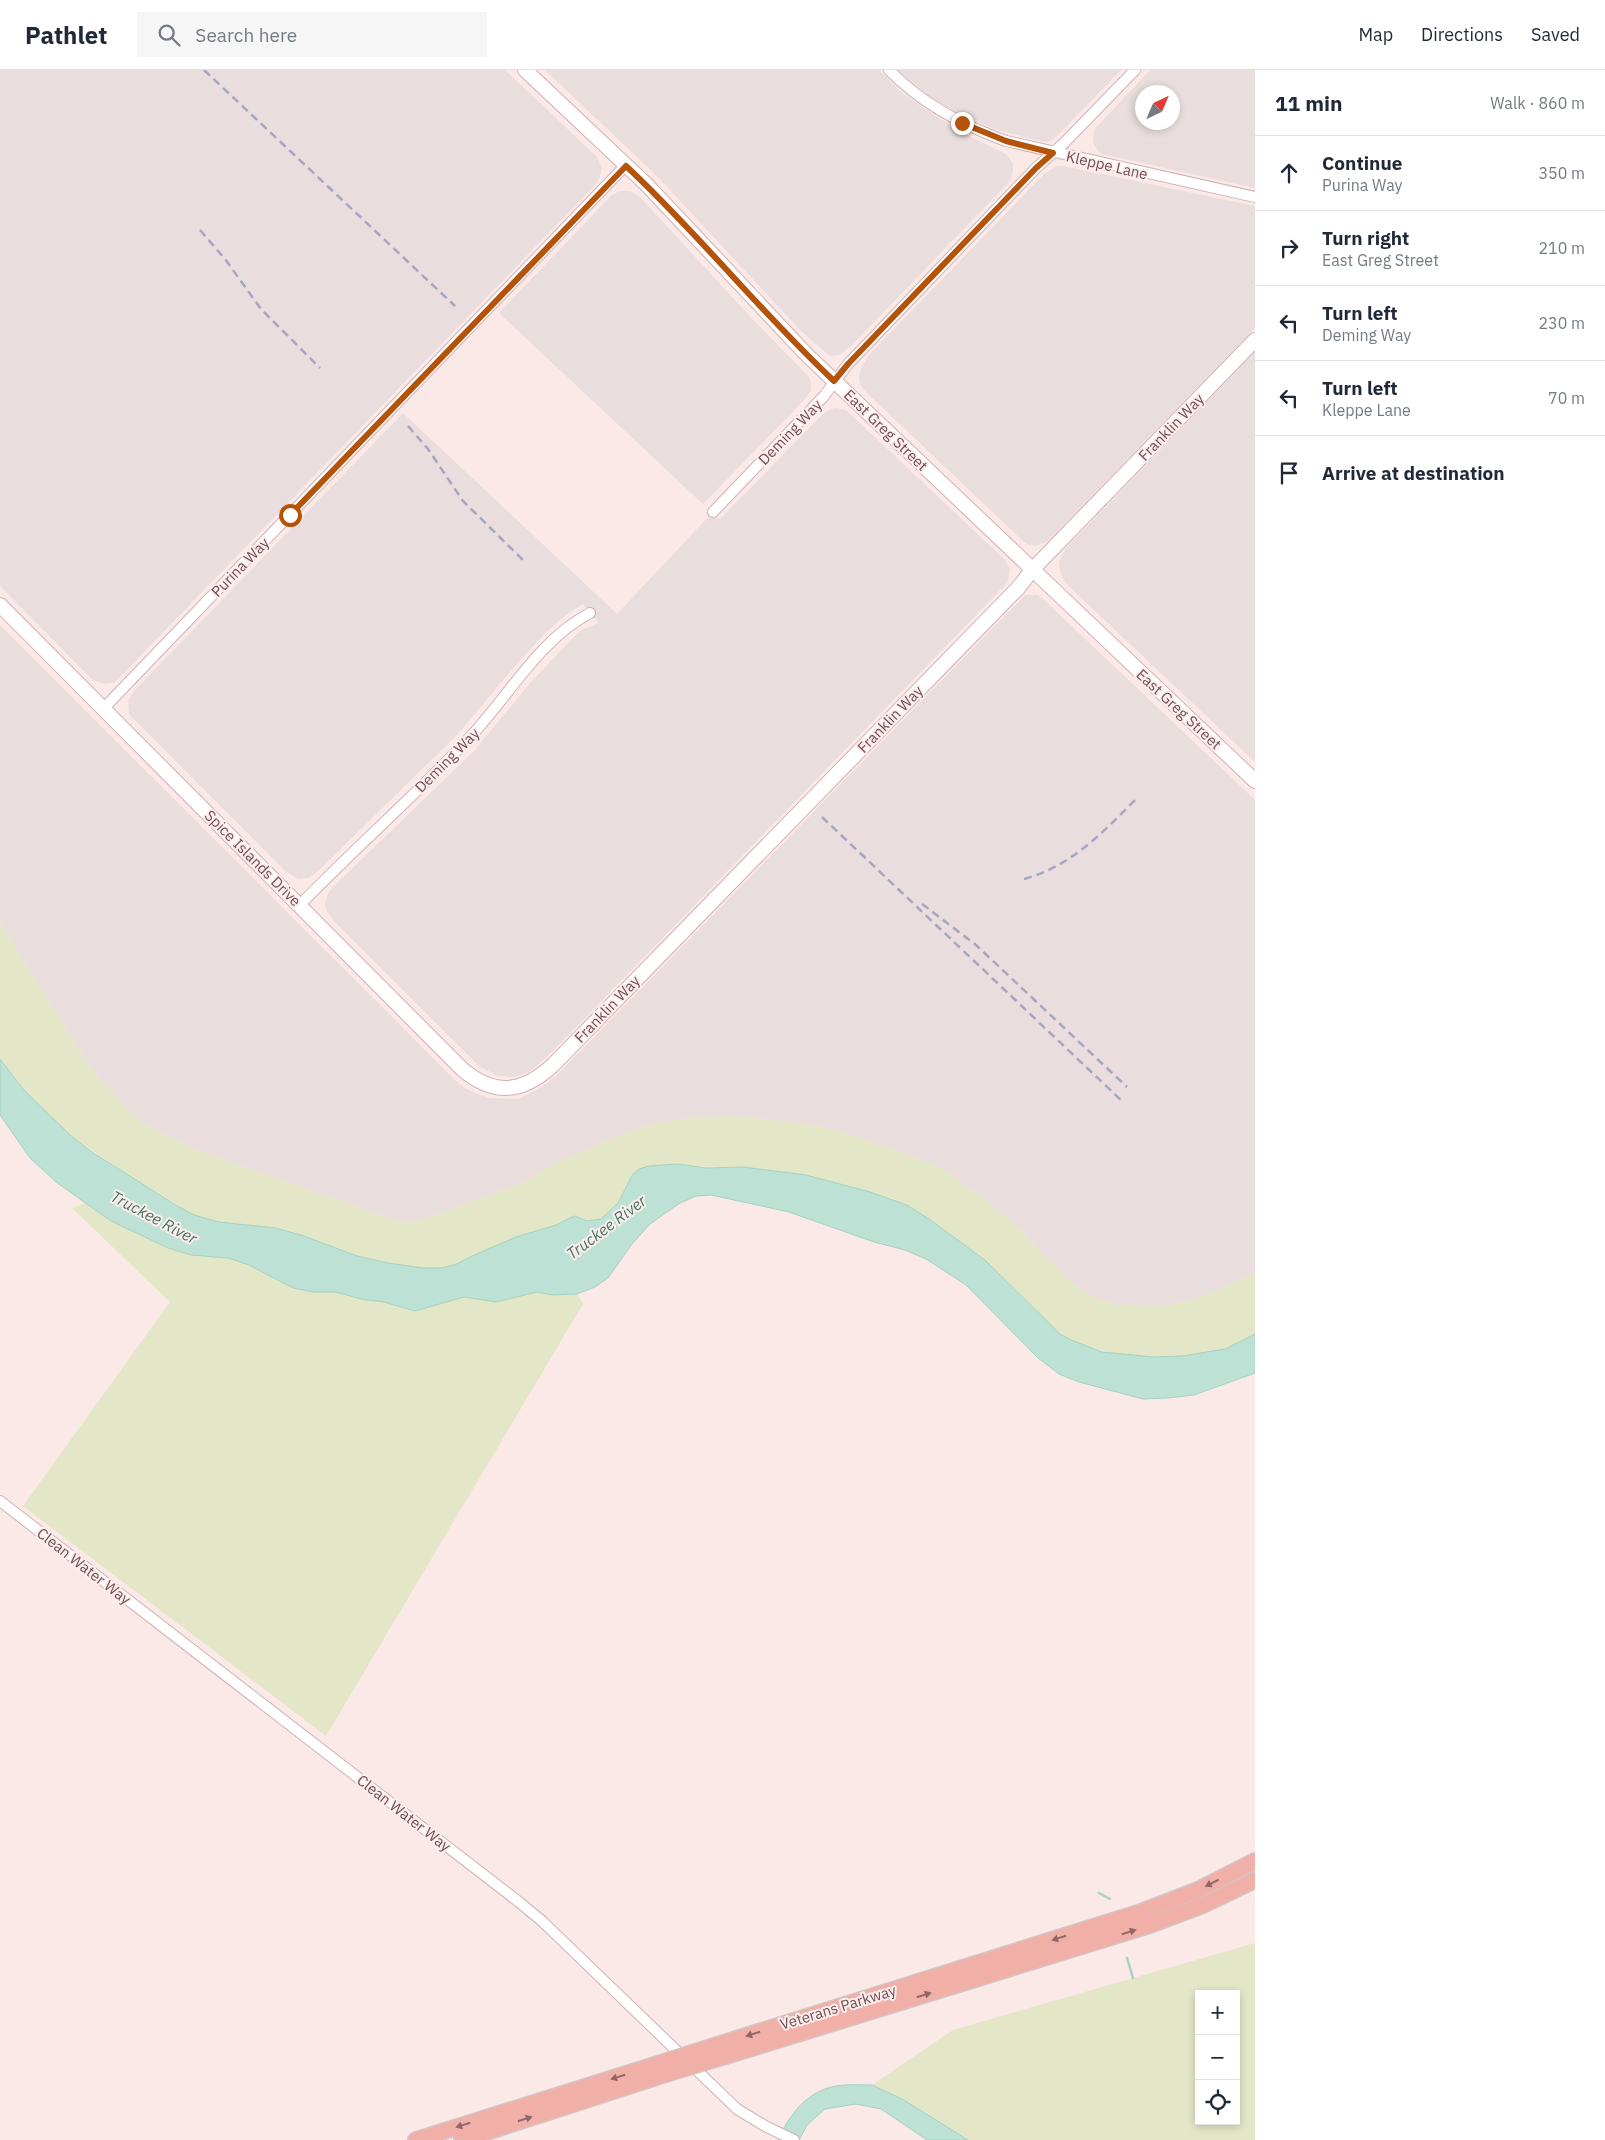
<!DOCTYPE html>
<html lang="en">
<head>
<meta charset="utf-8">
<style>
  body { margin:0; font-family:"IBM Plex Sans",sans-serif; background:#f6f6f7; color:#1f2937 }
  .controls { position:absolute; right:15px; bottom:15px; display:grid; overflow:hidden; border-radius:0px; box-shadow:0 2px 8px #0003 }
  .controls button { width:45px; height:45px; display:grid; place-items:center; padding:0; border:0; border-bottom:1px solid #e0e1e3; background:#fff; color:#1f2937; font:25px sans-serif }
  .compass { position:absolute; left:1135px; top:15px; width:45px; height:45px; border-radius:50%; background:#fff; box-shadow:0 2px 8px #0003; rotate:44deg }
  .stop { position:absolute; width:15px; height:15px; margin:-11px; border:4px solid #b45309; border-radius:50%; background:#fff }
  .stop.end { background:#b45309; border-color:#fff; box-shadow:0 1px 5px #0008 }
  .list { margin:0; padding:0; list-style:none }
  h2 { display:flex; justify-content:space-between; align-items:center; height:65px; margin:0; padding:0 20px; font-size:21px }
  h2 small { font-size:16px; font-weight:400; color:#747a83 }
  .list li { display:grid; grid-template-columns:32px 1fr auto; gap:15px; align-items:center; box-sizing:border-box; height:75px; padding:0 20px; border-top:1px solid #e0e1e3 }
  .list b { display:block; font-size:19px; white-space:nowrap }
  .list p { margin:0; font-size:16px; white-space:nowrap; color:#747a83 }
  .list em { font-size:16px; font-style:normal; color:#747a83 }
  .icon { flex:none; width:28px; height:28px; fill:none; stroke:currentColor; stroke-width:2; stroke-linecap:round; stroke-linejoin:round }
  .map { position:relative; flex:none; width:1255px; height:2070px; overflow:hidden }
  header { display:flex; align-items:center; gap:30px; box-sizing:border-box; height:70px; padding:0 25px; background:#fff; border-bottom:1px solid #e0e1e3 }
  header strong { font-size:24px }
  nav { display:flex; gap:28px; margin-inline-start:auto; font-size:18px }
  .search { width:350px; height:45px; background:#f6f6f7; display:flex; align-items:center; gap:12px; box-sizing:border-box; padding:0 18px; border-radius:0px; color:#747a83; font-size:19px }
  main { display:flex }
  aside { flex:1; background:#fff }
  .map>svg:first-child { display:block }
  .industrial { fill:#e9dddd; fill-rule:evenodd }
  .green { fill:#e3e6c7; fill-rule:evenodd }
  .water { fill:#bde1d4; stroke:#a5d2c2 }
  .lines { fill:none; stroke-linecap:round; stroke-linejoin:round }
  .stream { stroke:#a5d2c2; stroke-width:2.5 }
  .street-casing { stroke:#cfb3b5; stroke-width:12 }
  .secondary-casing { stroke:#d1b1b3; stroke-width:16 }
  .primary-casing { stroke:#d1c6c8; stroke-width:18 }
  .street { stroke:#fff; stroke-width:10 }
  .secondary { stroke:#fff; stroke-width:14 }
  .primary { stroke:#f1b0a7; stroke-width:15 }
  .rail { stroke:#a7a6c2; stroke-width:2.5; stroke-dasharray:8 5; stroke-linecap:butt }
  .primary-bridge-casing { stroke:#d1c6c8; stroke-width:18; stroke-linecap:butt }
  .primary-bridge { stroke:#f1b0a7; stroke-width:15 }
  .oneway { fill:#906668 }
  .route { stroke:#b45309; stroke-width:6 }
  .labels { text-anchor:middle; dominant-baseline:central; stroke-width:4; stroke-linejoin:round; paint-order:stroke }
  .street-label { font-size:15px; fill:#704e53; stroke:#fdeeed }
  .water-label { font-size:16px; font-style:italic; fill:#447464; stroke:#fdeeed }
</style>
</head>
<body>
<header>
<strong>Pathlet</strong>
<div class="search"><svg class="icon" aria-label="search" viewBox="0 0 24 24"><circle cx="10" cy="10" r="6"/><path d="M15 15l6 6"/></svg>Search here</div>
<nav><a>Map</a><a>Directions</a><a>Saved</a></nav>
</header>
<main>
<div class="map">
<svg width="1255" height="2070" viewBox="0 0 1255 2070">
  <rect width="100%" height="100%" fill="#fae9e7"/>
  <!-- industrial -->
  <path class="industrial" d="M0 0H505L597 87 602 98 599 109 595 115 118 609 113 613 105 614 93 610 0 516Z
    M545 0H879L902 23 933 44 963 63 1006 84 1013 94V101L1010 111 850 277 839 285 830 286 802 262 657 106Z
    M897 0H1121L1057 66 1052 70 1044 72 994 59 961 44 932 28Z
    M1150 0H1255V118L1102 84 1099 82 1093 73 1094 60ZM1142 22H1172V52H1142Z
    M1057 96H1063L1255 136V258L1048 471 1036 476 1029 475 1023 471 865 321 860 314 859 307 861 299 868 286 1044 104Z
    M620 121H630L639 126 758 255 808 306 811 312V320L805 329 703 434 499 243 612 125Z
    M1255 282V692L1076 523 1065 512 1061 504 1059 496 1060 489 1066 478Z
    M836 338 846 340 1005 490 1010 499 1008 512 549 985 529 1002 515 1007 498 1006 479 996 334 851 326 840 325 834 329 822 333 817 474 681 531 612 575 566 582 560 599 553 583 534 567 544 547 561 514 597 457 665 318 801 309 808 298 809 285 801 129 644 128 631 134 621 403 343 617 544 712 443 720 449 822 345 830 339Z
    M1025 525H1037L1041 527 1255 730V1203L1194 1230 1162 1236 1119 1234 1096 1229 1077 1217 1060 1202 1020 1159 973 1120 936 1095 873 1072 828 1058 784 1051 735 1046 692 1048 655 1053 625 1063 551 1095 527 1111 419 1151H398L205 1083 146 1056 126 1039 91 998 0 853V555L456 1011 466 1019 488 1028 518 1029 539 1019 556 1006Z"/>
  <!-- green -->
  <path class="green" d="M0 853 91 998 126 1039 146 1056 205 1083 398 1151H419L527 1111 551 1095 625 1063 655 1053 692 1048 735 1046 784 1051 828 1058 873 1072 936 1095 973 1120 1020 1159 1060 1202 1077 1217 1096 1229 1119 1234 1162 1236 1194 1230 1255 1203V1264C1206 1298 1110 1293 1060 1264L985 1190 929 1149 893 1129 870 1122 742 1097 649 1096 618 1133 601 1149 587 1151 570 1148 556 1155 516 1167 472 1186 457 1194 442 1198H423L388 1193 357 1186 304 1166 276 1158 220 1152 194 1145 137 1111 70 1065 23 1019 0 989Z
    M86 1133 111 1151 168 1178 191 1185 228 1188 249 1195 293 1218 314 1222H336L361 1229 384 1232 415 1241 464 1227 496 1232 537 1222 552 1225 577 1224 583 1234 326 1666 23 1436 170 1232 72 1138Z
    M1255 1873V2070H968L904 2030 872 2015 953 1960ZM1199 1924H1236V2051H1199Z"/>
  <!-- water -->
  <path class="water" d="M0 989 23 1019 70 1065 92 1082 174 1134 194 1145 219 1152 276 1158 304 1166 357 1186 388 1193 423 1198H442L457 1194 472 1186 516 1167 556 1155 570 1148 575 1146 587 1151 601 1149 618 1133 633 1104 639 1099 649 1096 678 1094 706 1098 743 1097 806 1105 870 1122 907 1135 929 1149 985 1190 1060 1264 1071 1270 1102 1282 1153 1287 1182 1286 1225 1279 1255 1264V1303L1194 1325 1168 1328 1143 1329 1079 1312 1059 1304 1038 1288 966 1215 926 1189 905 1180 874 1172 789 1142 711 1125 696 1126 680 1133 664 1144 649 1155 632 1174 608 1208 595 1217 577 1224 552 1225 537 1222 496 1232 464 1227 415 1241 384 1232 361 1229 336 1222H314L293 1218 249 1195 228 1188 191 1185 168 1178 111 1151 56 1112 30 1088 0 1045Z
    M872 2015 904 2030 968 2070H927L881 2039 856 2034 825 2039 807 2055 799 2070H778C789 2045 807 2021 836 2016 847 2014 861 2015 872 2015Z"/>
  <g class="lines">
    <!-- stream -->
    <path class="stream" d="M1099 1823 1110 1829
      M1127 1888 1133 1908"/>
    <defs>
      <path id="street" d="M889 0C922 34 962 55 1006 71L1255 127
        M713 442 824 326 848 294 1036 98 1064 73 1135 0
        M103 639 626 95
        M300 835C356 777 417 724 472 665 510 624 540 569 590 543
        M0 1431 519 1832 542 1851 737 2039 765 2056 794 2070"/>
      <path id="secondary" d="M525 0 646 114 807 285 1255 711
        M0 535 463 1000C495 1026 522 1023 552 996L1019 517 1032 500 1255 270"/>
      <path id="primary" d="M717 1975 1141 1842 1198 1820 1255 1791
        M726 1986 1147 1856 1203 1835 1255 1810
        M416 2070 664 1992
        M462 2070 669 2003"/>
    </defs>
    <!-- street casing -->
    <use href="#street" class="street-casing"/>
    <!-- secondary casing -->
    <use href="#secondary" class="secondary-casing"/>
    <!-- primary casing -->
    <use href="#primary" class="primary-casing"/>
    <!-- street -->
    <use href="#street" class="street"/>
    <!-- secondary -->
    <use href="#secondary" class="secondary"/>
    <!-- primary -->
    <use href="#primary" class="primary"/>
    <!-- rail -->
    <path class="rail" d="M204 0 455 236
      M200 160 225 189 261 239 320 298
      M408 356 428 379 463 431 526 493
      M822 747 1122 1031
      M1024 809C1072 796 1103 762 1137 728
      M922 834 976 875 1127 1017"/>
    <defs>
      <path id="primary-bridge" d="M664 1992 717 1975
        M669 2003 726 1986"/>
    </defs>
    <!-- primary-bridge casing -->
    <use href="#primary-bridge" class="primary-bridge-casing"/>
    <!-- primary-bridge -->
    <use href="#primary-bridge" class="primary-bridge"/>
  </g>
  <!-- one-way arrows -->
  <defs><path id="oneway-solid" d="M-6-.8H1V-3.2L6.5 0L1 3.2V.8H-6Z" transform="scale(1.25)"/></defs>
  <g class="oneway">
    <use href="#oneway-solid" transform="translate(1212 1813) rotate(153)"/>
    <use href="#oneway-solid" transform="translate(1129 1862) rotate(-17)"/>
    <use href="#oneway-solid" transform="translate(1059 1868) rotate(163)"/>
    <use href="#oneway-solid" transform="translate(924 1925) rotate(-17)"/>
    <use href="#oneway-solid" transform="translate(753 1964) rotate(163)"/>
    <use href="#oneway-solid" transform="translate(618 2007) rotate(163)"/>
    <use href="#oneway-solid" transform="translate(525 2049) rotate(-18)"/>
    <use href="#oneway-solid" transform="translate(463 2055) rotate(162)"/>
  </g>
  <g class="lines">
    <!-- route -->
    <path class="route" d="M290 445 626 96C699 164 761 243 834 311L848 294 1036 98 1053 83 1006 71 962 53"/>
  </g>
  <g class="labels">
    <!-- street labels -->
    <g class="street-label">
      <text transform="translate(1107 95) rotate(13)">Kleppe Lane</text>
      <text transform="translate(1171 357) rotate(-46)">Franklin Way</text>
      <text transform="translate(886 360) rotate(44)">East Greg Street</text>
      <text transform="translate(790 362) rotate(-46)">Deming Way</text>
      <text transform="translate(240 497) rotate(-46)">Purina Way</text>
      <text transform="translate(1179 639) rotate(43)">East Greg Street</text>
      <text transform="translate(890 649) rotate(-46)">Franklin Way</text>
      <text transform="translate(447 690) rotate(-45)">Deming Way</text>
      <text transform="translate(253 788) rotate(45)">Spice Islands Drive</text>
      <text transform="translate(607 939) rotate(-46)">Franklin Way</text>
      <text transform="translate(84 1496) rotate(38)">Clean Water Way</text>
      <text transform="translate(404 1743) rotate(38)">Clean Water Way</text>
      <text transform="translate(838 1937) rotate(-17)">Veterans Parkway</text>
    </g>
    <!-- water labels -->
    <g class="water-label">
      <text transform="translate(154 1147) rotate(28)">Truckee River</text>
      <text transform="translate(606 1157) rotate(-37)">Truckee River</text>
    </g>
  </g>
</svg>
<div class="controls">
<button>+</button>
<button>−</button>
<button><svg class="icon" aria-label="locate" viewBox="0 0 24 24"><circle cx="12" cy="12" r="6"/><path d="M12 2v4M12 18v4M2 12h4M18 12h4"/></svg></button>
</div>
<svg class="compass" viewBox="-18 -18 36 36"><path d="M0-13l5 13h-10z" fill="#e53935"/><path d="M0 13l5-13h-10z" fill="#747a83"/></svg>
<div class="stop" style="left:290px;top:445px"></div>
<div class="stop end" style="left:962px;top:53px"></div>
</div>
<aside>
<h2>11 min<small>Walk · 860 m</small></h2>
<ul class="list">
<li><svg class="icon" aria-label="ahead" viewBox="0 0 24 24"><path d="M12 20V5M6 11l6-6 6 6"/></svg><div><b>Continue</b><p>Purina Way</p></div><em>350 m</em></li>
<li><svg class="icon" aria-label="right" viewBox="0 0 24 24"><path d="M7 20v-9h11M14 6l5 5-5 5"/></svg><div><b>Turn right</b><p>East Greg Street</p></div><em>210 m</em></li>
<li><svg class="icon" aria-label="left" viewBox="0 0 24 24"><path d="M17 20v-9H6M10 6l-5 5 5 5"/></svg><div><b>Turn left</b><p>Deming Way</p></div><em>230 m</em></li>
<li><svg class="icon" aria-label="left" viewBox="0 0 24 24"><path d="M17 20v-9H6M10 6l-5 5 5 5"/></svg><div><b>Turn left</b><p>Kleppe Lane</p></div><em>70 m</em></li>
<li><svg class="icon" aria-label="arrive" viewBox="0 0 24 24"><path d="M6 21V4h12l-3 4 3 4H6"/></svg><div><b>Arrive at destination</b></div></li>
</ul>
</aside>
</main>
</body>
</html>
